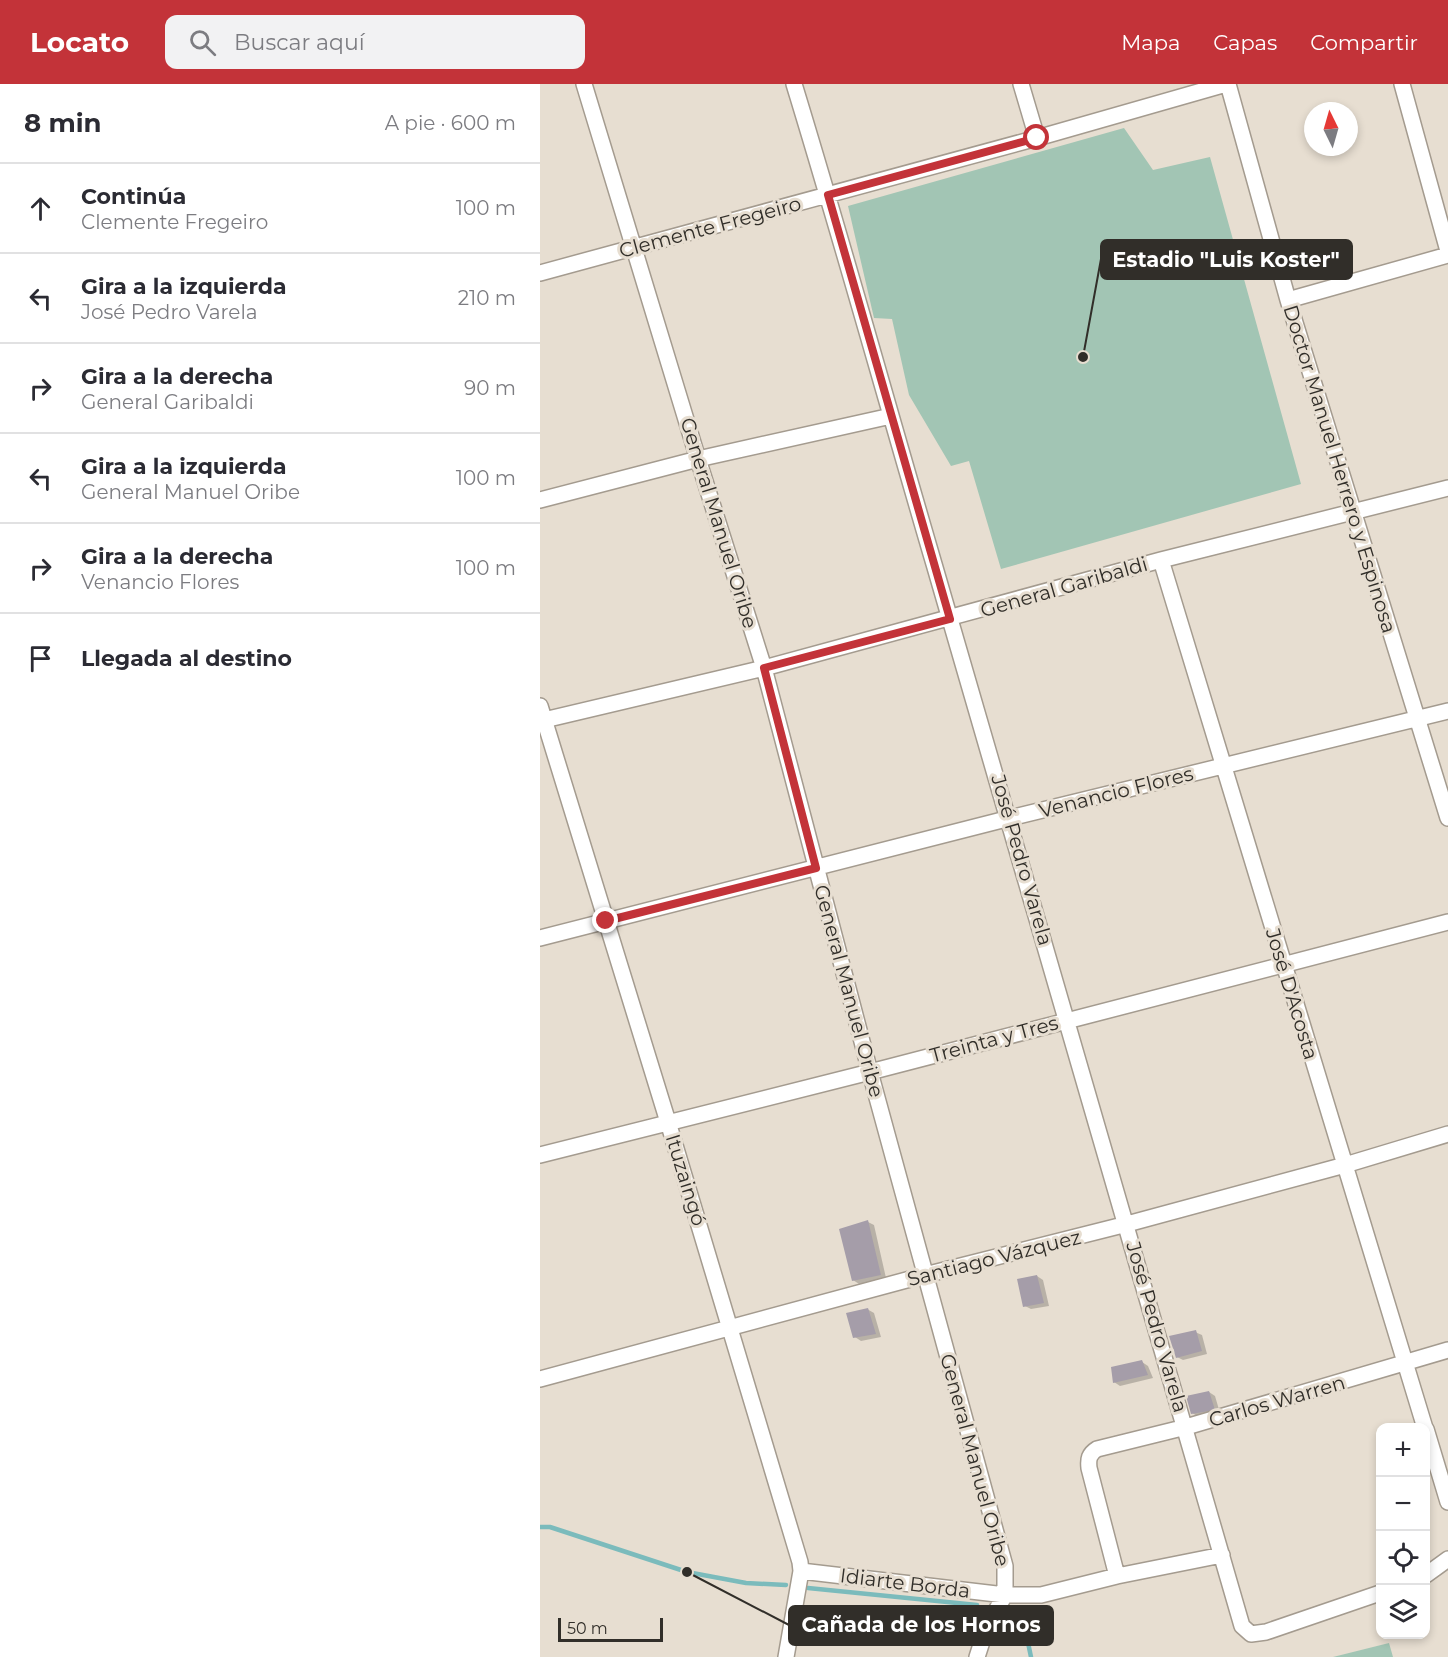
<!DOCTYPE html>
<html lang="es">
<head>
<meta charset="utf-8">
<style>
  body { margin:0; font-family:Montserrat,sans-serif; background:#f2f2f3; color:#2b2b33 }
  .controls { position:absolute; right:18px; bottom:18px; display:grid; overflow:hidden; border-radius:12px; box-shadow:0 3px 9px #0003 }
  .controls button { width:54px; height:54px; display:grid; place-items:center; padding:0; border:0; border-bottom:2px solid #e1e1e2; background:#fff; color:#2b2b33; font:30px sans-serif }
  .compass { position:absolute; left:764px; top:18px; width:54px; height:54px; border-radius:50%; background:#fff; box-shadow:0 3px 9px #0003; rotate:355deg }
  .scale { position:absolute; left:18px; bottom:15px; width:105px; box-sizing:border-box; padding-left:6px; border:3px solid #312e29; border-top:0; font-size:16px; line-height:21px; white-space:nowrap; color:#312e29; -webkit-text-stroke:4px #e7ded1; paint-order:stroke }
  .stop { position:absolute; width:18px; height:18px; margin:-14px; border:4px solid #c33339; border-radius:50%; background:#fff }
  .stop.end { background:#c33339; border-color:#fff; box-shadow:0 2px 6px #0008 }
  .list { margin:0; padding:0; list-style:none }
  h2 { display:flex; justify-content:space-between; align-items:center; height:78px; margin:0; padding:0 24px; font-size:26px }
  h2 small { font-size:20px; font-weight:400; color:#7c7c81 }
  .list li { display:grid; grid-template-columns:39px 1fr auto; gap:18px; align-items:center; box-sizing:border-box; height:90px; padding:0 24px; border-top:2px solid #e1e1e2 }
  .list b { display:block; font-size:22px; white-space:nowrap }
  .list p { margin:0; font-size:20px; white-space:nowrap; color:#7c7c81 }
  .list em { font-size:20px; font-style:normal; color:#7c7c81 }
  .icon { flex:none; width:33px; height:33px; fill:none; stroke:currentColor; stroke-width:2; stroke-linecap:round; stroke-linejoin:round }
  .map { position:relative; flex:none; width:908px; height:1573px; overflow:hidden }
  header { display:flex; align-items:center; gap:36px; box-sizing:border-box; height:84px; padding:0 30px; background:#c33339; color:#fff }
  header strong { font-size:28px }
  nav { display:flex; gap:33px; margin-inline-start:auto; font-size:21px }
  .search { width:420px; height:54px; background:#f2f2f3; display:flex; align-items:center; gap:15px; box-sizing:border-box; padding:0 21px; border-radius:12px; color:#7c7c81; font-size:22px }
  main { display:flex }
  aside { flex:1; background:#fff }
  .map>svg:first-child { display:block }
  .green { fill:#a2c5b4 }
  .shadow { fill:#0003 }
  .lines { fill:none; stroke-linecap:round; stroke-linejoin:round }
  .stream { stroke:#7bbbbc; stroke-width:4.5 }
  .building { fill:#a59da9 }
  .minor-casing { stroke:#a49b8f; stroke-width:18 }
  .minor { stroke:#fff; stroke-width:15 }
  .route { stroke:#c33339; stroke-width:8 }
  .labels { text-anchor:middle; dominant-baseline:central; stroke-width:6; stroke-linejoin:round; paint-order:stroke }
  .street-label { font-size:20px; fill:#312e29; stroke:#e7ded1 }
  .leader { fill:none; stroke:#312e29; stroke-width:2 }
  .callout-dot { fill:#312e29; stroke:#e7ded1; stroke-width:2 }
  .callout { fill:#312e29; stroke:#312e29; stroke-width:2 }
  .callout-label { font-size:21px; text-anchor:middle; font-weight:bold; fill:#fff }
</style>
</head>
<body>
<header>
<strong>Locato</strong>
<div class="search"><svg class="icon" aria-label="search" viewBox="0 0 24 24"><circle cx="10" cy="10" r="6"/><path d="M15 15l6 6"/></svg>Buscar aquí</div>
<nav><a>Mapa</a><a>Capas</a><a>Compartir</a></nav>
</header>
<main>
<aside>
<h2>8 min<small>A pie · 600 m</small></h2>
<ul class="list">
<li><svg class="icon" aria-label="ahead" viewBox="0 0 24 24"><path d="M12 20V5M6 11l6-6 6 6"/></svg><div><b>Continúa</b><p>Clemente Fregeiro</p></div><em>100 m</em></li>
<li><svg class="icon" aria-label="left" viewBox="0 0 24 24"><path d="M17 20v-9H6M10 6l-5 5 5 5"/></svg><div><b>Gira a la izquierda</b><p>José Pedro Varela</p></div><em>210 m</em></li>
<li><svg class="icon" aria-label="right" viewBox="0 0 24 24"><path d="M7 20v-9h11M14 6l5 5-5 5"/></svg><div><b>Gira a la derecha</b><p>General Garibaldi</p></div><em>90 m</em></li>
<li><svg class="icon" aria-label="left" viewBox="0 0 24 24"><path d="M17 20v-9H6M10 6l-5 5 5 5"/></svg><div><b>Gira a la izquierda</b><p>General Manuel Oribe</p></div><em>100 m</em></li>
<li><svg class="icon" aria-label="right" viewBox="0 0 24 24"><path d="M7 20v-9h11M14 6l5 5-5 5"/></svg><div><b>Gira a la derecha</b><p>Venancio Flores</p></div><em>100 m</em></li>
<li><svg class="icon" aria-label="arrive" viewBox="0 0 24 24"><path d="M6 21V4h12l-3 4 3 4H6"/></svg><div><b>Llegada al destino</b></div></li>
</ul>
</aside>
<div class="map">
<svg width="908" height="1573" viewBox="0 0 908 1573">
  <rect width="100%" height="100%" fill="#e7ded1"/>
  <!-- green -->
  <path class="green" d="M584 44 613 86 670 73 761 400 461 485 429 377 411 382 369 311 352 235 334 234 308 122Z
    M849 1559 853 1573H793Z"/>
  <!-- shadow -->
  <path class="shadow" d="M328 1138 334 1141 346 1194 319 1200 313 1196Z
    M497 1192 503 1196 509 1222 491 1225 485 1222Z
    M327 1225 334 1229 341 1253 321 1257 315 1253Z
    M655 1248 662 1251 667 1270 643 1276 637 1273Z
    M602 1278 608 1282 613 1294 580 1302 574 1298Z
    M669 1308 675 1312 680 1329 659 1333 652 1329Z"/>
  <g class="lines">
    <!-- stream -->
    <path class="stream" d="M0 1443H10L147 1488 206 1499 246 1501
      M268 1504 437 1521
      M481 1525H486L487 1532
      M486 1549 491 1573"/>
  </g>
  <!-- building -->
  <path class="building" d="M328 1136 341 1191 312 1197 299 1145Z
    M497 1191 504 1219 483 1223 477 1195Z
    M328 1224 336 1250 313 1254 306 1229Z
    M656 1246 662 1267 636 1274 629 1252Z
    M602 1276 608 1291 573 1299 571 1283Z
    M669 1307 675 1326 651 1330 646 1312Z"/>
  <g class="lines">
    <defs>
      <path id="minor" d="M44 0 158 375 224 584 330 988 465 1482V1511L447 1542 437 1573
        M254 0C303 160 347 320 394 480 498 834 602 1188 702 1542L711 1550 726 1548 840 1509
        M481 0 497 54
        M688 0 748 216 908 734
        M862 0 908 167
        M0 189 497 54 686 0
        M748 216 908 171
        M0 416 158 375 351 332
        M621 476 885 1344
        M0 622 128 1038 260 1478 261 1487 246 1573
        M0 637 224 584 621 476 908 404
        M0 854 470 734 908 627
        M0 1071 330 988 908 838
        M0 1295 385 1191 587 1140 805 1081 908 1050
        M886 1345 908 1418
        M261 1487 465 1511H501L577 1492 682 1471
        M886 1491 908 1475
        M577 1492 549 1384C548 1375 549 1370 557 1365L646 1343 908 1266"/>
    </defs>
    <!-- minor casing -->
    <use href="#minor" class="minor-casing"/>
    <!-- minor -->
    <use href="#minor" class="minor"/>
  </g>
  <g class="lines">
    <!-- route -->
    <path class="route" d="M66 837 276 784 224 584 410 535 288 111 497 54"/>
  </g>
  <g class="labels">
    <!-- street labels -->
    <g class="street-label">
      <text transform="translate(170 143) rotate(-15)">Clemente Fregeiro</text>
      <text transform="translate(800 385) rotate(73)">Doctor Manuel Herrero y Espinosa</text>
      <text transform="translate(179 439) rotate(73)">General Manuel Oribe</text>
      <text transform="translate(524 503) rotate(-16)">General Garibaldi</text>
      <text transform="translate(576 708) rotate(-14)">Venancio Flores</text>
      <text transform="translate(482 776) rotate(74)">José Pedro Varela</text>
      <text transform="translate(309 907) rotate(75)">General Manuel Oribe</text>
      <text transform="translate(752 910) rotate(73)">José D'Acosta</text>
      <text transform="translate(454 955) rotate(-15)">Treinta y Tres</text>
      <text transform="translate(146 1096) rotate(73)">Ituzaingó</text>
      <text transform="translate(454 1174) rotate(-14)">Santiago Vázquez</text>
      <text transform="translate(617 1243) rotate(74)">José Pedro Varela</text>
      <text transform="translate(737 1317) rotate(-16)">Carlos Warren</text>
      <text transform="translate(435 1376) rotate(75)">General Manuel Oribe</text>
      <text transform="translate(365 1499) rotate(7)">Idiarte Borda</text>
    </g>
  </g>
  <!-- callouts -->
  <path class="leader" d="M543 273L561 175M147 1488L249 1541"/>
  <g class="callout-dot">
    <circle cx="543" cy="273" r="6"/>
    <circle cx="147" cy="1488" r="6"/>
  </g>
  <g class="callout">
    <rect x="561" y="156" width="251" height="39" rx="6"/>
    <rect x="249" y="1522" width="264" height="39" rx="6"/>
  </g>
  <g class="callout-label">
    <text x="686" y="183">Estadio "Luis Koster"</text>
    <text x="381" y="1548">Cañada de los Hornos</text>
  </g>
</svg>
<div class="controls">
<button>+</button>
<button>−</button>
<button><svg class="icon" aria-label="locate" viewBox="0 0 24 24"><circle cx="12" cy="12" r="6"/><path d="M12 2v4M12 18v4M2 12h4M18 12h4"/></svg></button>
<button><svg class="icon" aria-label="layers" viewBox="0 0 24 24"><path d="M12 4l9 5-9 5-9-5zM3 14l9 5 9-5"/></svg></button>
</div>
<svg class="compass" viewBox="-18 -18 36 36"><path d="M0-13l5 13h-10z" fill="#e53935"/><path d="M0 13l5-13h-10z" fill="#7c7c81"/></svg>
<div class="scale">50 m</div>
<div class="stop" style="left:497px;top:54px"></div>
<div class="stop end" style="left:66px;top:837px"></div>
</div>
</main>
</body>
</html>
